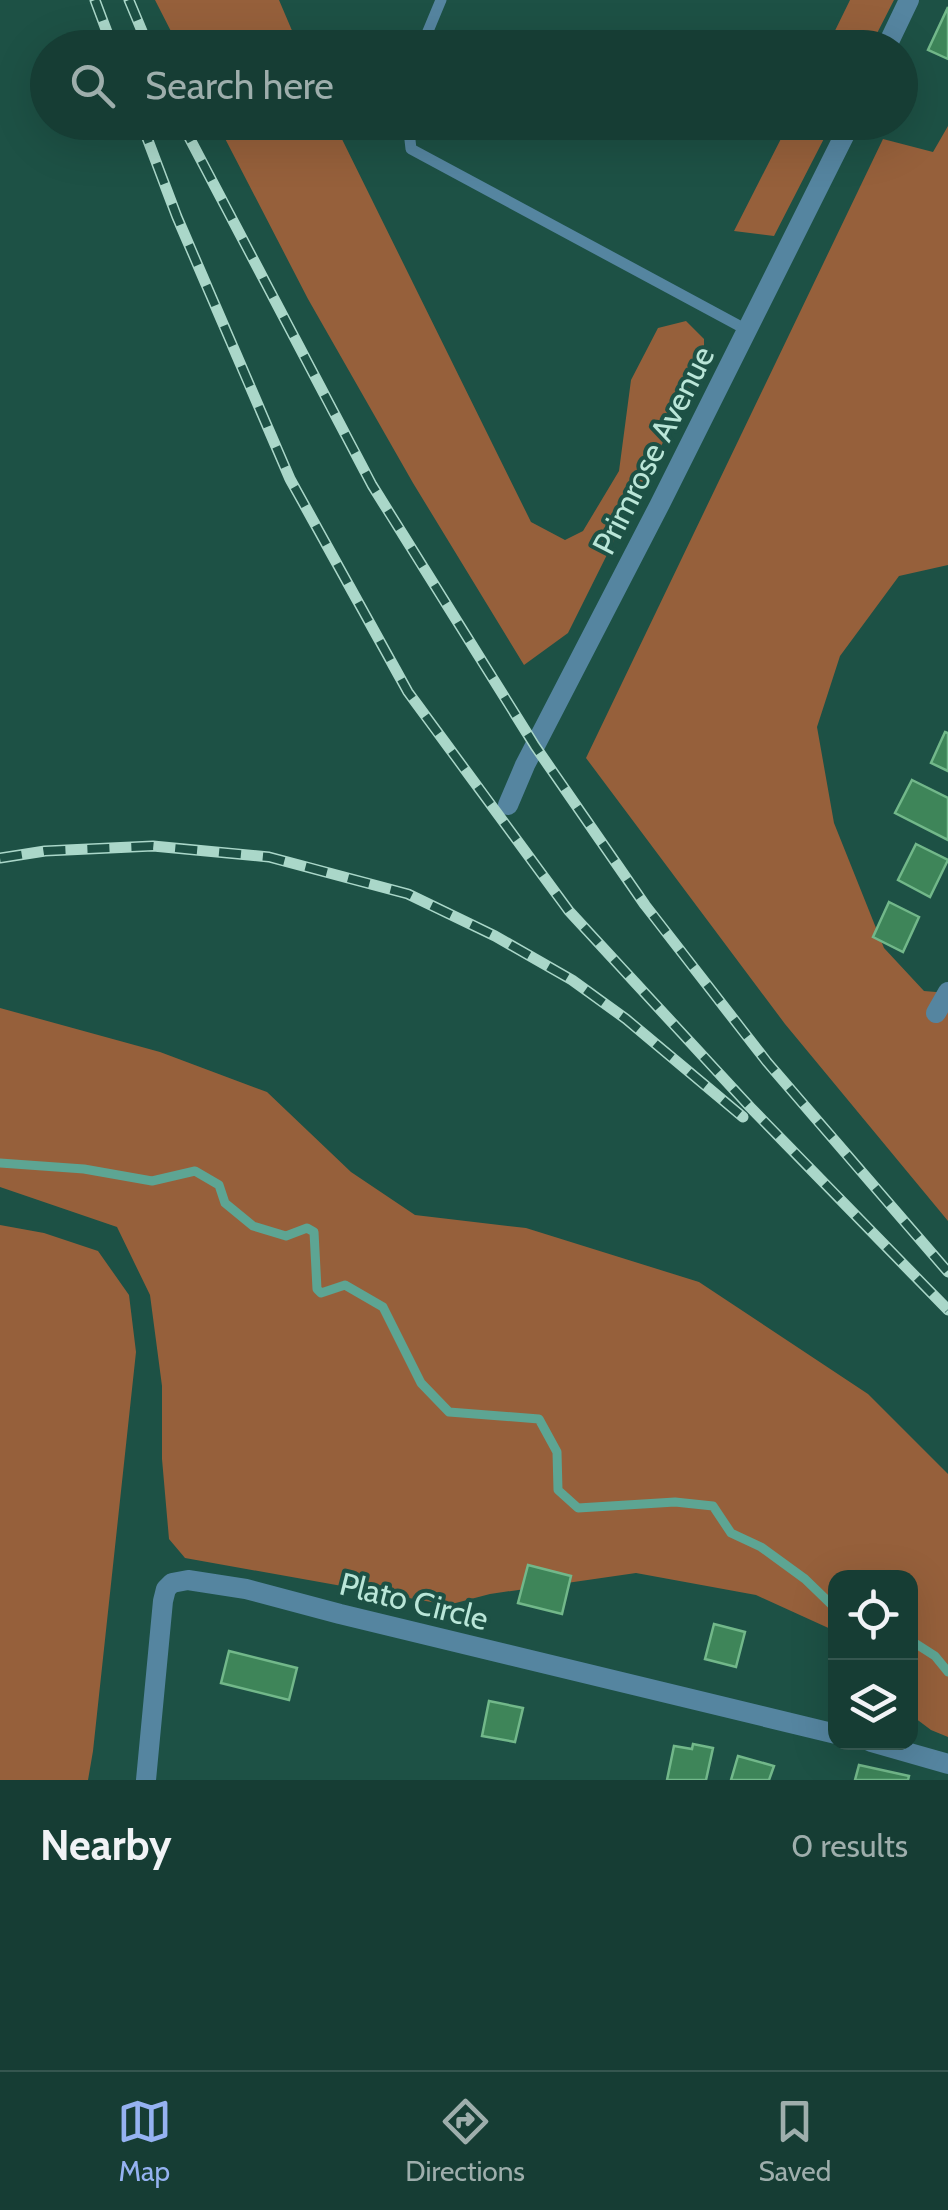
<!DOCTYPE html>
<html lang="en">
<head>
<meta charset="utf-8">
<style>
  body { margin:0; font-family:Cabin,sans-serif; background:#234840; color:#f1f3f6 }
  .controls { position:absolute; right:30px; bottom:30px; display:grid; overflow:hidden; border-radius:20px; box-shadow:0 10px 40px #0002 }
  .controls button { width:90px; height:90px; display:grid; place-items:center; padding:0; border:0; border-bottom:2px solid #35564f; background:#163d34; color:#f1f3f6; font:50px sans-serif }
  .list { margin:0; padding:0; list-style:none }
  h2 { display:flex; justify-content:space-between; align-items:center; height:130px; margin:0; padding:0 40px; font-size:42px }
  h2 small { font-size:32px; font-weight:400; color:#9eaeac }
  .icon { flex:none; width:55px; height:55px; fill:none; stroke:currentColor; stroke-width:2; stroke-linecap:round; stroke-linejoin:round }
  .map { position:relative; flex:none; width:948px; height:1780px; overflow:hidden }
  .search { position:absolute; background:#163d34; box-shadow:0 10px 40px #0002; left:30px; right:30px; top:30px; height:110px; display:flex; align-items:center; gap:25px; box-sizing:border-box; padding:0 35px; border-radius:55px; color:#9eaeac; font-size:38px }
  .sheet { height:290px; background:#163d34 }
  nav { display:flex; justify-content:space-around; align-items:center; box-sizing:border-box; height:140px; border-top:2px solid #35564f; background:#163d34; font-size:28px; color:#9eaeac }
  nav a { display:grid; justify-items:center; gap:5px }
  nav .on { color:#95b2f1 }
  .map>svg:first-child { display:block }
  .forest { fill:#96603b }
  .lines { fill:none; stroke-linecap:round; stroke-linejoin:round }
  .stream { stroke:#5da593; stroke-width:9 }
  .building { fill:#3e8559; stroke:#72b88a; stroke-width:2.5 }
  .service { stroke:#5585a0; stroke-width:11 }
  .minor { stroke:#5585a0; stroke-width:20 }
  .rail-casing { stroke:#aad7c9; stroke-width:11 }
  .rail { stroke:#1d5145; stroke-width:8; stroke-dasharray:22; stroke-linecap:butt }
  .labels { text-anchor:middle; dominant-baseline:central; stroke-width:8; stroke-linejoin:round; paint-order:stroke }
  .street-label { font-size:32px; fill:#bae6d8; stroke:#1d5145 }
</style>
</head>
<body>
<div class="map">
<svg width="948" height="1780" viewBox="0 0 948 1780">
  <rect width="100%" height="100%" fill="#1d5145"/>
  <!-- forest -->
  <path class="forest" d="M155 0H279L299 47H179Z
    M850 0H894L870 47H827Z
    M217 123H334L531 522 565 540 583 531 619 471 631 380 658 328 686 321 704 339V360L568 633 524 665 413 483 308 299Z
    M789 123H832L774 236 734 231Z
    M948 126V565L899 576 840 656 817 727 834 823 884 948 924 991 948 993V1221L785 1024 586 758 883 139 933 152Z
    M0 1008 160 1052 267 1092 351 1172 415 1215 526 1228 699 1282 868 1394 948 1474V1737L931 1730 911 1715 910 1578H836L835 1631 756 1595 636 1573 490 1594 448 1605 185 1558 169 1539 162 1459V1386L150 1295 117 1227 0 1187Z
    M0 1225 44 1233 98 1251 129 1295 136 1352 93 1751 88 1780H0Z"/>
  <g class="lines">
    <!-- stream -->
    <path class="stream" d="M0 1163 84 1169 152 1181 195 1171 219 1185 225 1203 253 1226 286 1236 307 1228 314 1232 317 1289 321 1293 345 1285 383 1307 421 1383 449 1412 539 1419 557 1452 558 1490 578 1508 675 1502 713 1506 731 1533 761 1547 805 1579 836 1609
      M910 1640 935 1656 948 1672"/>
  </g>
  <!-- building -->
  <path class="building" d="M948 7V59L928 50Z
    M945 732 948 733V771L931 763Z
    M912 780 948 798V840L895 813Z
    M916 844 948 860 930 897 898 880Z
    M889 902 919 917 903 952 873 937Z
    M528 1565 571 1576 562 1614 518 1603Z
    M714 1624 745 1632 736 1667 705 1659Z
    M229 1651 297 1668 289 1700 221 1683Z
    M489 1701 523 1708 515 1742 482 1736Z
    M693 1744 713 1748 706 1780H667L674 1746 692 1749Z
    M738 1756 774 1766 769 1780H731Z
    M859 1765 909 1776 908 1780H855Z"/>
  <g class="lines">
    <!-- service -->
    <path class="service" d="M421 48 441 0
      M408 122 411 149 747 330"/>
    <!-- minor -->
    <path class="minor" d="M886 48 909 0
      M508 805 525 765 659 506 851 122
      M936 1013 948 992
      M871 1742 948 1764
      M146 1780 163 1601 166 1589 172 1583 188 1580 246 1589 340 1614 836 1734"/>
    <defs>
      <path id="rail" d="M95 0 113 48
        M129 0 149 48
        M141 122 177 217 290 479 408 692 569 911 750 1107 948 1310
        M181 122 372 485 535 746 645 905 767 1062 948 1272
        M0 858 45 851 153 846 269 857 408 894 495 936 572 980 626 1019 743 1117"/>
    </defs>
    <!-- rail casing -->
    <use href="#rail" class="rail-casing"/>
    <!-- rail -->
    <use href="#rail" class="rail"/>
  </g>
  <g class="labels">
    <!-- street labels -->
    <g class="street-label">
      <text transform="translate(653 450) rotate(-63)">Primrose Avenue</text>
      <text transform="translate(414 1601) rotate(14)">Plato Circle</text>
    </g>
  </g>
</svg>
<div class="controls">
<button><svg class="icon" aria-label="locate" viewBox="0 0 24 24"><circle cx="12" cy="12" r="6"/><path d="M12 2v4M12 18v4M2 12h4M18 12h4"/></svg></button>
<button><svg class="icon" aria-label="layers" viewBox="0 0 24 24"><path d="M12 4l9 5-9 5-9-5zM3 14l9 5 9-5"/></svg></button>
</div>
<div class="search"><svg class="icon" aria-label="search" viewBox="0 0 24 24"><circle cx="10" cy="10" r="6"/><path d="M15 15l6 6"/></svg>Search here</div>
</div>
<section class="sheet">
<h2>Nearby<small>0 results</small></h2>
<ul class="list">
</ul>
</section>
<nav>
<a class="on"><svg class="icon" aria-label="map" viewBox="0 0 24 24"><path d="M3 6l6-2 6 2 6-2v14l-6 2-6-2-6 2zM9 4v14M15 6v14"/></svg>Map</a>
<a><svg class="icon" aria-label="directions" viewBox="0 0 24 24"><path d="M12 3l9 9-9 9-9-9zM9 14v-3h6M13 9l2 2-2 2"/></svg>Directions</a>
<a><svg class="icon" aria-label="saved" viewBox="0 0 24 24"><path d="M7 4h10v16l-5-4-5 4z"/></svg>Saved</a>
</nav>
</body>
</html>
